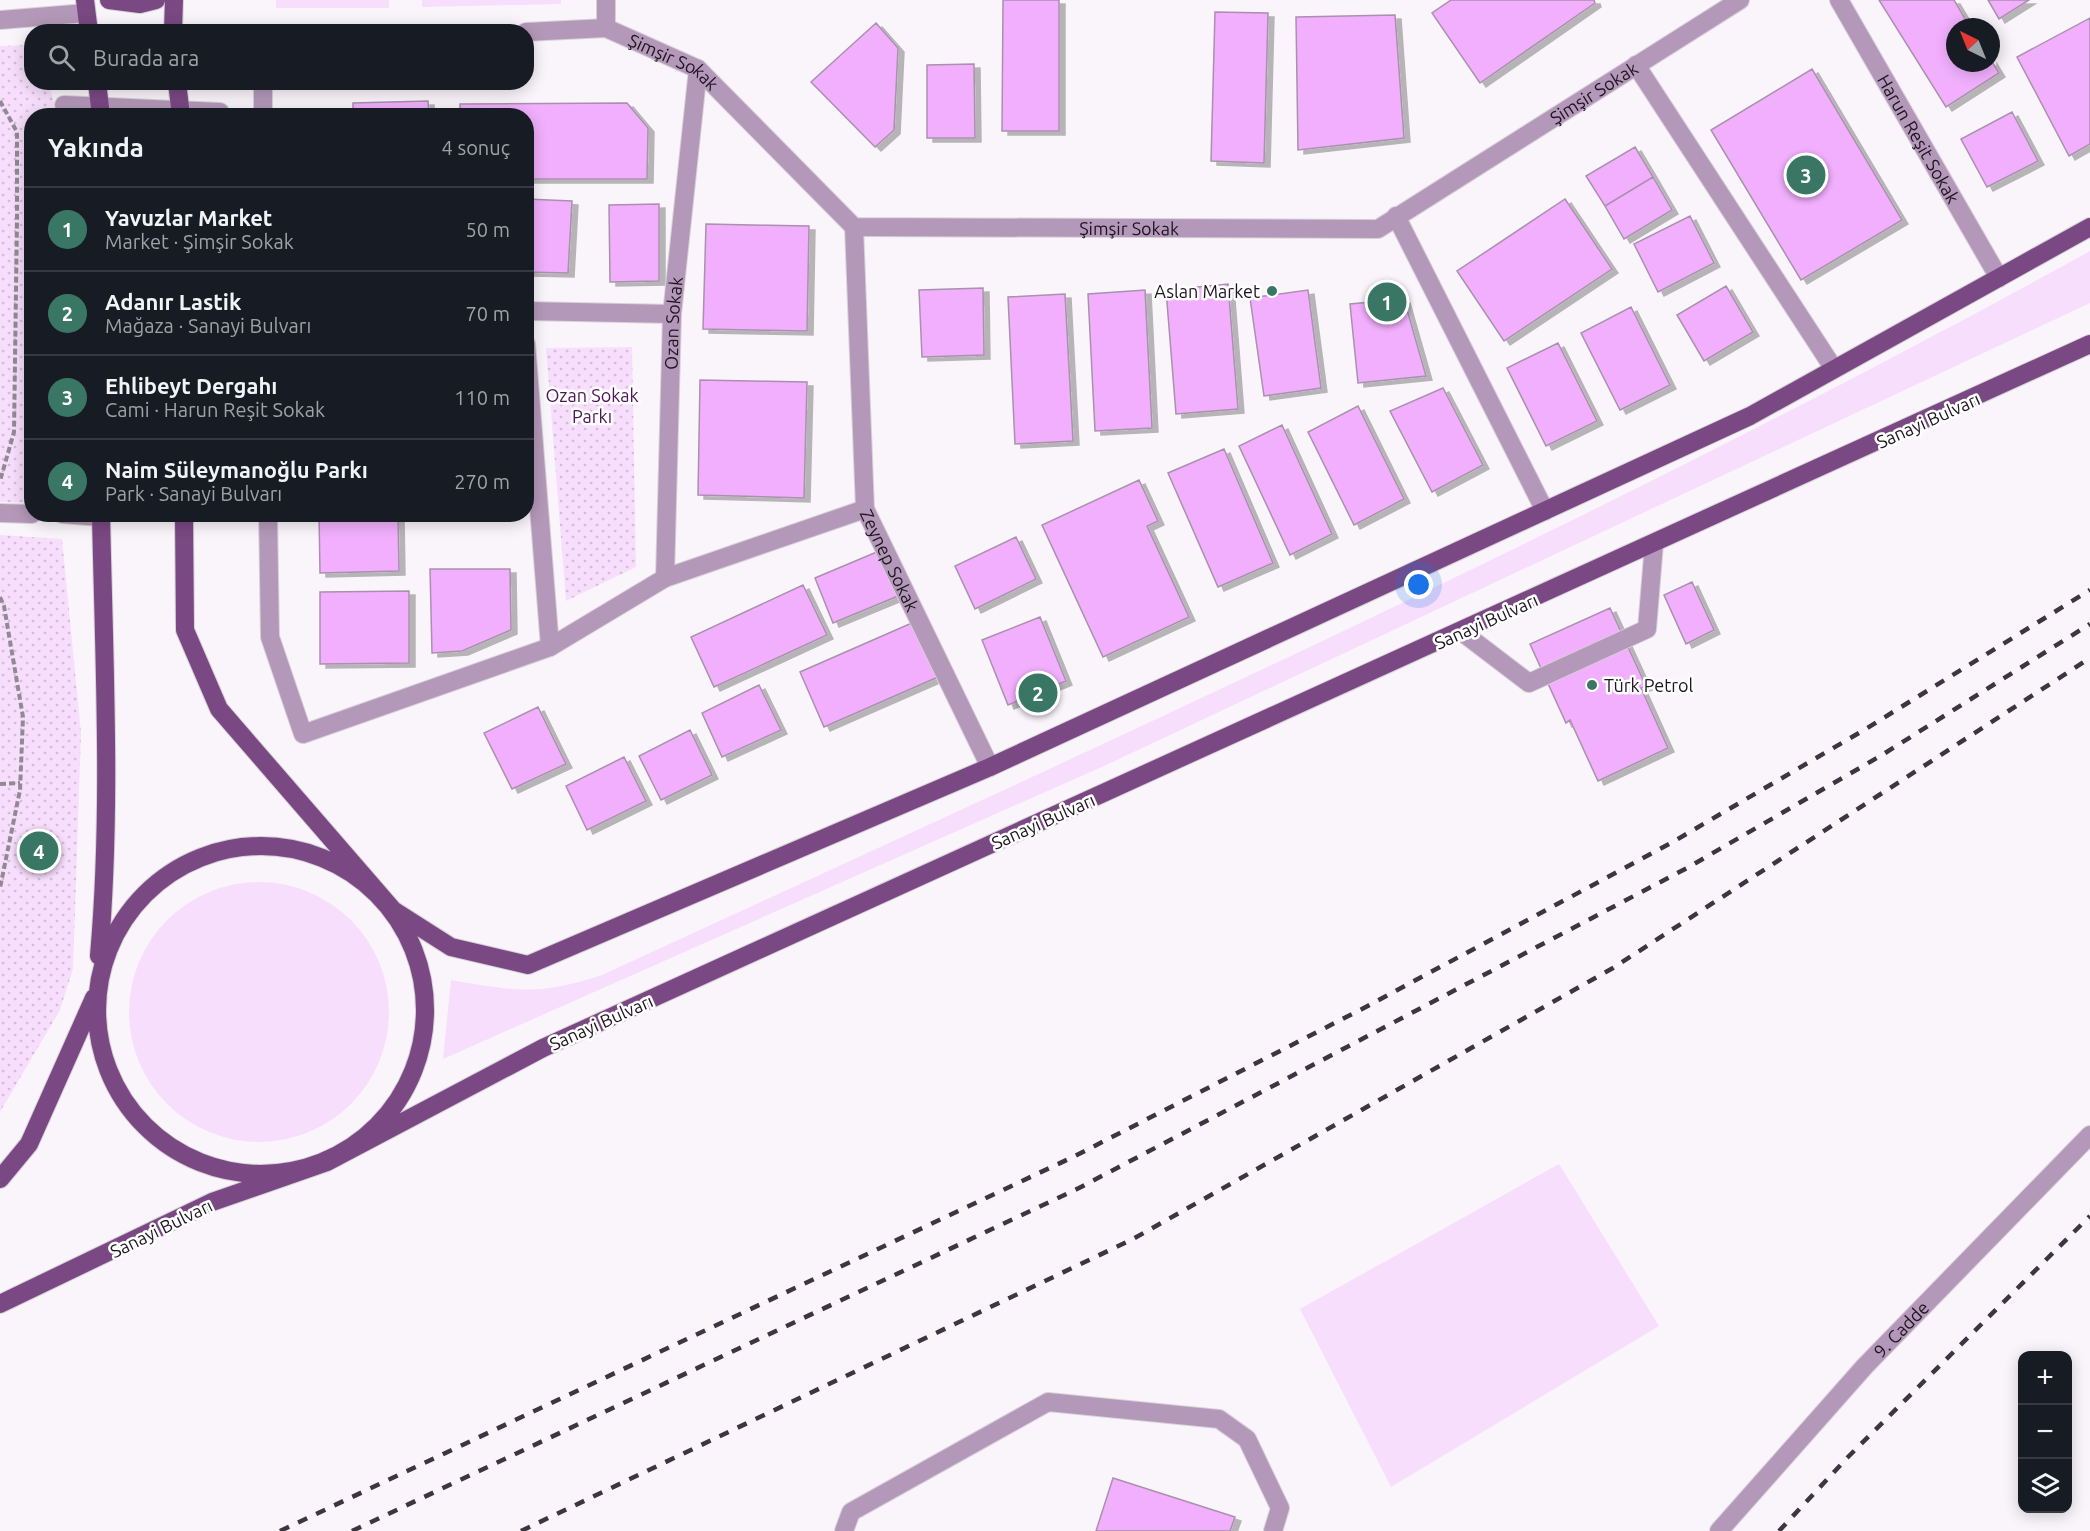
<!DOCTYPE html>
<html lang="tr">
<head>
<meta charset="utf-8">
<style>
  body { margin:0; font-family:Ubuntu,sans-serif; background:#242831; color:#f1f3f6 }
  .controls { position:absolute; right:18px; bottom:18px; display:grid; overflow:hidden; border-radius:12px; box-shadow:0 3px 15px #0003 }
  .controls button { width:54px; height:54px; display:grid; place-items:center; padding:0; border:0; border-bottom:2px solid #363941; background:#171b24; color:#f1f3f6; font:30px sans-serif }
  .compass { position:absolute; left:1946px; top:18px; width:54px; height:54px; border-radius:50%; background:#171b24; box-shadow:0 3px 15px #0003; rotate:317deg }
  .you { position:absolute; left:1419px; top:585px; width:21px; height:21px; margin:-15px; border:4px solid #fff; border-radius:50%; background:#1a73e8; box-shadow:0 0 0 9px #1a73e833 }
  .badge { display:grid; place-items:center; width:39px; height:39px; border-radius:50%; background:#397764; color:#fff; font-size:20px; font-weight:700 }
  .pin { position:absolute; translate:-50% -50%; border:3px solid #fff; box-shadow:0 2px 6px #0006 }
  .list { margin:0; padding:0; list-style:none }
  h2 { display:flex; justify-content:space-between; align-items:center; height:78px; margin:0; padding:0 24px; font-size:26px }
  h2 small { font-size:20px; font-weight:400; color:#9ea1a6 }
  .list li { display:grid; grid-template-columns:39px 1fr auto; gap:18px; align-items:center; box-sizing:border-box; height:84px; padding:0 24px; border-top:2px solid #363941 }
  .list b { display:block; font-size:22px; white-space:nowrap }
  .list p { margin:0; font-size:20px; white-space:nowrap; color:#9ea1a6 }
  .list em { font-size:20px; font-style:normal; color:#9ea1a6 }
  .icon { flex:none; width:33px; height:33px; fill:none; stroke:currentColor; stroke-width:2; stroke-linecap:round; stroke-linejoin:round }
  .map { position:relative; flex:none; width:2090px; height:1531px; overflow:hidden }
  .search { position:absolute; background:#171b24; box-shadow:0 3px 15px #0003; left:24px; top:24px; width:510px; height:66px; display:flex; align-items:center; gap:15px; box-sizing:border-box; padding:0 21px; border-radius:24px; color:#9ea1a6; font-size:22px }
  .panel { position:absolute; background:#171b24; box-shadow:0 3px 15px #0003; left:24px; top:108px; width:510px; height:414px; border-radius:24px }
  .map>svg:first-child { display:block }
  .grass { fill:#f7defc }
  .park { fill:url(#park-dots) }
  .building { fill:#f1affd; stroke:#a991ad; stroke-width:1.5; filter:url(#shadow) }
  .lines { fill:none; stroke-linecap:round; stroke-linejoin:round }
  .minor-casing { stroke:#d7d1d8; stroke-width:20 }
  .major-casing { stroke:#d7d1d8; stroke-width:20 }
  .path { stroke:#918a93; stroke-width:4; stroke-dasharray:6 3; stroke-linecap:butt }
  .minor { stroke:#b498b9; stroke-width:18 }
  .major { stroke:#7a4883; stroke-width:18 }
  .rail { stroke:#3d353f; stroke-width:4.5; stroke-dasharray:10 10; stroke-linecap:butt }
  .poi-dot { fill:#397764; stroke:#fff; stroke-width:2 }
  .labels { text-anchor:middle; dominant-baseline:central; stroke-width:5; stroke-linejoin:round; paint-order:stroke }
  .street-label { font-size:18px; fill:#1e1520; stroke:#fff }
  .poi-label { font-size:18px; fill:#1e1520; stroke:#fff; text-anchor:end }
  .park-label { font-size:18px; fill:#4d1257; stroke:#fff }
</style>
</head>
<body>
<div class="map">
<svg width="2090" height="1531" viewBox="0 0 2090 1531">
  <defs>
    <pattern id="park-dots" width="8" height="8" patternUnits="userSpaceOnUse" patternTransform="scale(1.5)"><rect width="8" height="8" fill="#f7defc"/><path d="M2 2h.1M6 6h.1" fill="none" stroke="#d3bed8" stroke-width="1.8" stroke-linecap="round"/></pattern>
    <filter id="shadow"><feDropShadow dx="6" dy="4" stdDeviation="0" flood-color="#0004"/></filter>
  </defs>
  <rect width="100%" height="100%" fill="#faf5fb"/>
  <!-- grass -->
  <path class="grass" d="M276 0H389V8H276Z
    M422 0H561V4L422 7Z
    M2090 251V303L1104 766 443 1059 451 980C516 991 538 996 602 975 1103 744 1607 518 2090 251Z
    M129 1012a130 130 0 1 1 260 0a130 130 0 1 1-260 0Z
    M1559 1164 1659 1326 1391 1487 1300 1309Z"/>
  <!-- park -->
  <path class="park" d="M28 45 31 50 32 82 49 83 57 115 32 116 31 503 0 502V46Z
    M632 347 636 567 566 601 546 348Z
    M0 535 62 539 81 733 73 969 60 1010 0 1112Z"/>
  <!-- building -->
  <path class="building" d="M1003 0H1059V131H1002Z
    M1451 0H1594L1595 3 1480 83 1432 13Z
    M1879 0H1954L1970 27H1955V63H1991V60L1999 73 1946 107Z
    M1988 0H2029L1999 19Z
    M1215 12 1268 13 1264 163 1211 161Z
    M1395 15 1404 138 1298 150 1296 17Z
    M2090 18V144L2069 156 2017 57Z
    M876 23 898 48 894 130 875 147 811 82Z
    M974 64 975 138H927V65Z
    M1812 69 1902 220 1801 280 1711 130Z
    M428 101 429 116H353V103Z
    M627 103 648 128 647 179H526V116H460V104Z
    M2012 112 2038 161 1987 187 1961 139Z
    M1635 147 1653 177 1605 206 1586 176Z
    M1653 177 1672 210 1624 239 1605 206Z
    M526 199 572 201 568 273 526 272Z
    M1565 199 1612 269 1504 341 1457 271Z
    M659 204V281L610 282 609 205Z
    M1690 216 1714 263 1658 292 1634 244Z
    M706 224 809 226 807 331 703 329Z
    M1228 284 1238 409 1176 414 1166 290Z
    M1726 286 1753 332 1704 361 1677 315Z
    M983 288 984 355 922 357 919 290Z
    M1145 290 1152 428 1095 431 1088 294Z
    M1308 290 1321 388 1264 396 1250 298Z
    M1065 294 1073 441 1015 444 1008 297Z
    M1404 299 1426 376 1358 383 1350 304Z
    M1631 307 1670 385 1620 410 1581 333Z
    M1558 343 1597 421 1546 446 1507 368Z
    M700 380 807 382 804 498 698 495Z
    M1443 388 1483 465 1432 492 1390 411Z
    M1358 406 1404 499 1354 525 1308 432Z
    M1282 425 1332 534 1290 555 1239 446Z
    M1224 449 1273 563 1218 587 1168 473Z
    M1139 480 1158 521 1147 526 1189 617 1103 657 1042 525Z
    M319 514H398L399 571 320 573Z
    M1016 537 1036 579 975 609 955 566Z
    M879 551 898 596 833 623 815 578Z
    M430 569H510L511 630 462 651 432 653Z
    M1692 582 1714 630 1686 644 1664 595Z
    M803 585 827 635 714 687 691 637Z
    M409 591V663L320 664V592Z
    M1610 608 1646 686 1641 688 1668 748 1598 781 1570 720 1566 723 1530 644Z
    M1040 617 1066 681 1008 705 982 640Z
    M914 622 938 677 824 727 800 672Z
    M759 685 781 730 722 757 702 713Z
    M538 707 566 764 512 789 484 733Z
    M690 730 712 775 661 800 639 756Z
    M624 757 646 801 587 830 566 786Z
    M1113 1478 1235 1517 1230 1531H1096Z"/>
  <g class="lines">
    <defs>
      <g id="minor">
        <path id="s1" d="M1839 0 1999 278"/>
        <path d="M0 20 86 13"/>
        <path d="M606 28V0"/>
        <path id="s2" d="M526 32 606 28 698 69 854 227 1378 229 1740 0"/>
        <path d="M1636 65 1834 369"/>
        <path d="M263 82V116"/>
        <path d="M64 105 220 112"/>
        <path d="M1396 216 1545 511"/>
        <path id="s3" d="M854 227 865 509 990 767"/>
        <path d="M526 311 672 314"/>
        <path d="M526 344 550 647"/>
        <path d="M0 513 32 514"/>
        <path d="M62 514 101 517"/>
        <path d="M268 514 270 637 303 734 550 647 665 578 865 509"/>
        <path id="s4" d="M665 578 672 314 698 69"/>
        <path d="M1462 632 1529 683 1647 629 1654 544"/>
        <path d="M844 1531 851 1512 1048 1402 1219 1419 1247 1439 1280 1508 1273 1531"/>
        <path id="s5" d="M1719 1531 1865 1366 2090 1135"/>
      </g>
      <path id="major" d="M85 0 89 32
        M109 0 140 4 156 0
        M173 32 174 0
        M97 82 101 116
        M177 82 181 116
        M184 514 185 630 219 709 393 910 451 947 528 965 990 767 1750 416 2090 227
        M97 1010a164 164 0 1 1 328 0a164 164 0 1 1-328 0Z
        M99 956C112 809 104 662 101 514
        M0 1179 29 1144 94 998
        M0 1304 212 1202 327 1162 543 1048 2090 344"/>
    </defs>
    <!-- minor casing -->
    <use href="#minor" class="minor-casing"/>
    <!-- major casing -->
    <use href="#major" class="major-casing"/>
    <!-- path -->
    <path class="path" d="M0 101 17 132V218L14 432 0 481
      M0 597 4 606 23 717 20 790 0 888
      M0 784 20 783"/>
    <!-- minor -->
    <use href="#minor" class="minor"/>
    <!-- major -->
    <use href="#major" class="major"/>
    <!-- rail -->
    <path class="rail" d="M280 1531 1075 1156 1362 1009 1671 843 1864 730 2090 590
      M352 1531 1079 1188 1687 868 1882 755 2090 624
      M521 1531 1133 1239 1613 968 2090 658
      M1779 1531 1848 1457 2090 1216"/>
  </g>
  <!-- markers -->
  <g class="poi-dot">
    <circle cx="1272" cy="291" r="6"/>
    <circle cx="1592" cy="685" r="6"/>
  </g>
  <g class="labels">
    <!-- street labels -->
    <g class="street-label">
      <text stroke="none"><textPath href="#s2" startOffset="156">Şimşir Sokak</textPath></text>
      <text stroke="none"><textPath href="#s2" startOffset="1182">Şimşir Sokak</textPath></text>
      <text stroke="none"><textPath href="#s1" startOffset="160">Harun Reşit Sokak</textPath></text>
      <text stroke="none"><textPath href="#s2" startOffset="678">Şimşir Sokak</textPath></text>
      <text stroke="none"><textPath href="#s4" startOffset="255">Ozan Sokak</textPath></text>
      <text transform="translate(1928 420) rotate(-24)">Sanayi Bulvarı</text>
      <text stroke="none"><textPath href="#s3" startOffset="339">Zeynep Sokak</textPath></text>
      <text transform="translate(1486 621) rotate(-24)">Sanayi Bulvarı</text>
      <text transform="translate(1043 821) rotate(-24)">Sanayi Bulvarı</text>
      <text transform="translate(601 1022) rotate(-24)">Sanayi Bulvarı</text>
      <text transform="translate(161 1228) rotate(-26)">Sanayi Bulvarı</text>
      <text stroke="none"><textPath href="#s5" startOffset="272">9. Cadde</textPath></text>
    </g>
    <!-- poi labels -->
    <g class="poi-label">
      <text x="1260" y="291">Aslan Market</text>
      <text x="1604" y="685" text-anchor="start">Türk Petrol</text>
    </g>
    <!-- park labels -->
    <g class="park-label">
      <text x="592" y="395">Ozan Sokak<tspan x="592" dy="21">Parkı</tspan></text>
    </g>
  </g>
</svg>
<div class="controls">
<button>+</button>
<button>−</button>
<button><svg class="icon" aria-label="layers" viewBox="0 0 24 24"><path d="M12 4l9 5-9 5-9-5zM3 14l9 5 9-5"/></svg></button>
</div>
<svg class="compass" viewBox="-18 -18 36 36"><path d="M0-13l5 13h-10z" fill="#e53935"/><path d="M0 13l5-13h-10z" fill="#9ea1a6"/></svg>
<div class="you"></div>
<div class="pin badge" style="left:1387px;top:302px">1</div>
<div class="pin badge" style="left:1038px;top:693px">2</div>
<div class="pin badge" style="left:1806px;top:175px">3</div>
<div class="pin badge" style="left:39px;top:851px">4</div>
<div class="search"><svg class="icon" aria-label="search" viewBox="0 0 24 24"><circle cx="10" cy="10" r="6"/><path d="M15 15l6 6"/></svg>Burada ara</div>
<section class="panel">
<h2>Yakında<small>4 sonuç</small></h2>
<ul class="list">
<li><span class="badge">1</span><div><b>Yavuzlar Market</b><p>Market · Şimşir Sokak</p></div><em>50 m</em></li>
<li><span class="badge">2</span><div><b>Adanır Lastik</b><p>Mağaza · Sanayi Bulvarı</p></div><em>70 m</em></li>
<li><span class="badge">3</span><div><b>Ehlibeyt Dergahı</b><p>Cami · Harun Reşit Sokak</p></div><em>110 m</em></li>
<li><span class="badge">4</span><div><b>Naim Süleymanoğlu Parkı</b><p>Park · Sanayi Bulvarı</p></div><em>270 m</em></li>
</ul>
</section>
</div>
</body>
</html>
